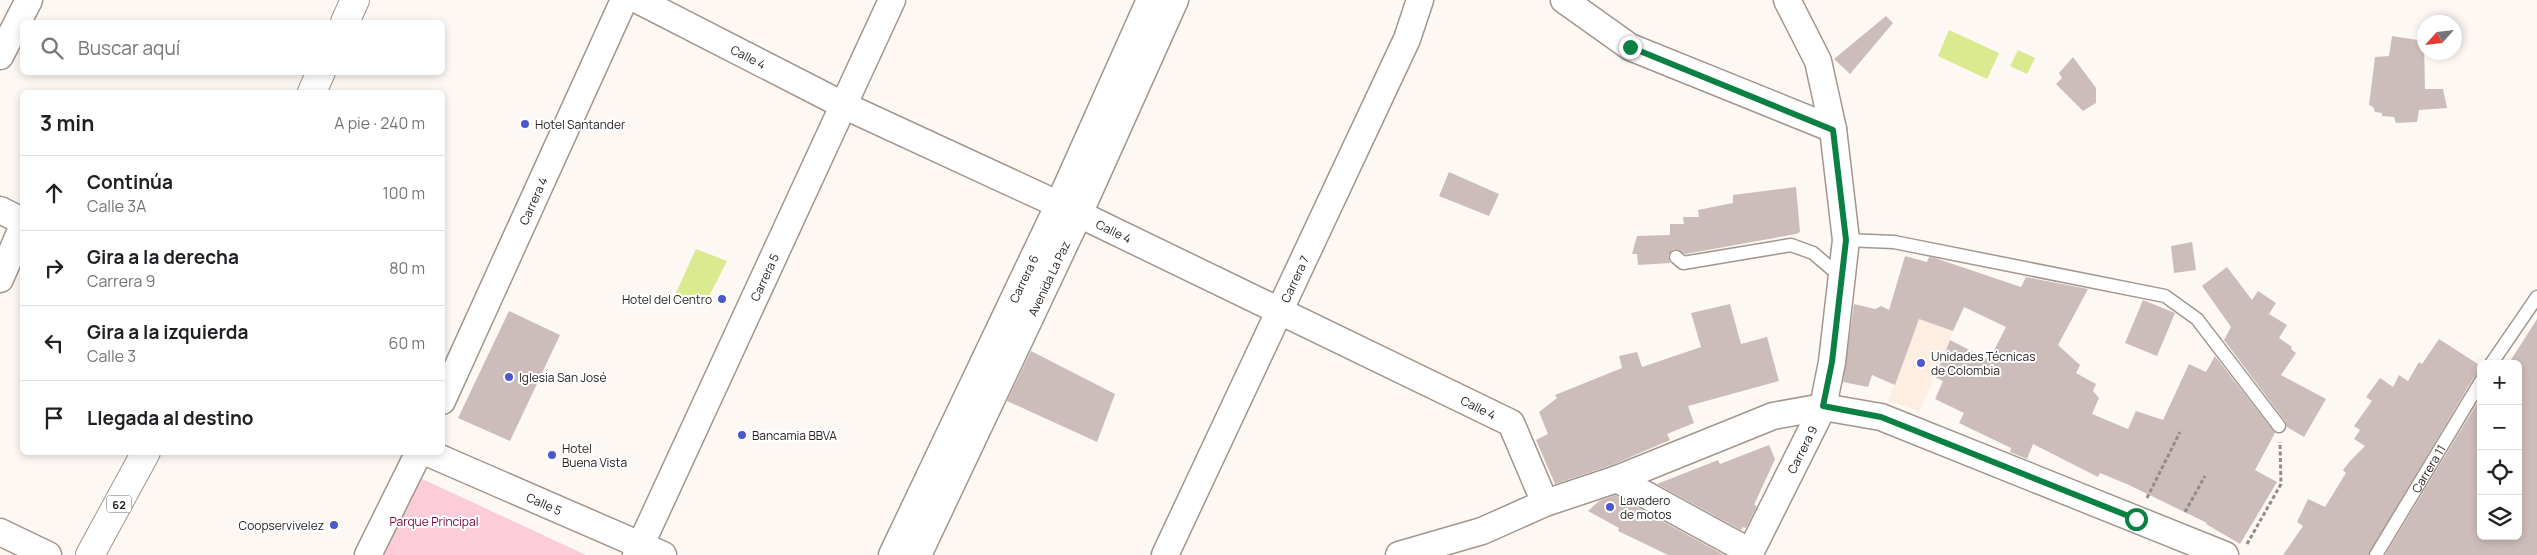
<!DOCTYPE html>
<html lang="es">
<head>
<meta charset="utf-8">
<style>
  body { margin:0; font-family:Manrope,sans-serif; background:#f2f2f2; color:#202124 }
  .controls { position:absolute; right:15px; bottom:15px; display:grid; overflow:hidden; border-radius:8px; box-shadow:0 2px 8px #0003 }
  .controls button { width:45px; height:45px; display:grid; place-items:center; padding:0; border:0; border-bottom:1px solid #e0e0e0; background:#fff; color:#202124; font:25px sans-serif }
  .compass { position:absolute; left:2417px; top:15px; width:45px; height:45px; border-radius:50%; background:#fff; box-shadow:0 2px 8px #0003; rotate:243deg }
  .stop { position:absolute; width:15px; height:15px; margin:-11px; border:4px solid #0b8043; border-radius:50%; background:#fff }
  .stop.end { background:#0b8043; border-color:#fff; box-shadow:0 1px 5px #0008 }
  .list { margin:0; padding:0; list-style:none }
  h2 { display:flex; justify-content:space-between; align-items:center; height:65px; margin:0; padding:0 20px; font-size:21px }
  h2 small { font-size:16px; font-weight:400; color:#757577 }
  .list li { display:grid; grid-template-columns:32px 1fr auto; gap:15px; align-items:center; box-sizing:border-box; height:75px; padding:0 20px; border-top:1px solid #e0e0e0 }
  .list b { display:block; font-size:19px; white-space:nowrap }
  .list p { margin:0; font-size:16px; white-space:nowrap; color:#757577 }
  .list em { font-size:16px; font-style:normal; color:#757577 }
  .icon { flex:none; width:28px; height:28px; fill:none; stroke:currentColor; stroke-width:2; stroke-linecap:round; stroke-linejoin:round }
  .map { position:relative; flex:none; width:2537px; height:555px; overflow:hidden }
  .search { position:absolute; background:#fff; box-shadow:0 2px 8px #0003; left:20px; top:20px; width:425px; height:55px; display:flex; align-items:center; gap:12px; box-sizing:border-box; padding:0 18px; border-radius:8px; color:#757577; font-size:19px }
  .panel { position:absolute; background:#fff; box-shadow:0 2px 8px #0003; left:20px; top:90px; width:425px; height:365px; border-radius:8px }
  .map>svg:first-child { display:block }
  .built { fill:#feeee2 }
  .green { fill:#fdccd9 }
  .water { fill:#dbe98f }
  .building { fill:#cdbdba }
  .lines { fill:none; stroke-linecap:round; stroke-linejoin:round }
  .service-casing { stroke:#a2968d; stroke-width:15 }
  .minor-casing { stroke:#a2968d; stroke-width:29 }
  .primary-casing { stroke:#a2968d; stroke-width:30 }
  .path { stroke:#918c88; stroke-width:3; stroke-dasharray:4 2.5; stroke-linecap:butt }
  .service { stroke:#fff; stroke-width:12 }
  .minor { stroke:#fff; stroke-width:26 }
  .primary { stroke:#fff; stroke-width:28 }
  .route { stroke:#0b8043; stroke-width:6 }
  .poi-dot { fill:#4d58ce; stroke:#fff; stroke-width:2 }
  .labels { text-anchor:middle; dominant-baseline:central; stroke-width:4; stroke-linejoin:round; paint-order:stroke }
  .shield { fill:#fff; stroke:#686563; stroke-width:1 }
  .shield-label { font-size:11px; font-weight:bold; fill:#282320 }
  .street-label { font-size:12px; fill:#282320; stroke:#fff }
  .poi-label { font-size:12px; fill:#282320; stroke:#fff; text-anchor:start }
  .park-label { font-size:12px; fill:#76073c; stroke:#fff }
</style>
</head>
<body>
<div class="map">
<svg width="2537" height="555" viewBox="0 0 2537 555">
  <rect width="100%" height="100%" fill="#fdf8f4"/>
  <!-- built -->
  <path class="built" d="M1919 319 1953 331 1920 411 1888 401Z"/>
  <!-- green -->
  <path class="green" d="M418 477 586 555H382Z"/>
  <!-- water -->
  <path class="water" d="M1949 30 1999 53 1987 79 1938 56Z
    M2018 50 2035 58 2027 74 2010 66Z
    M696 249 727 261 704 306 675 295Z"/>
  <!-- building -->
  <path class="building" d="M1886 16 1893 23 1850 74 1834 59Z
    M2392 36 2424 41 2425 89H2443L2447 108 2419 110 2417 122 2396 123 2394 117 2382 116V113L2375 112 2373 107 2369 105 2375 57 2389 56Z
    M2073 57 2096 88V103L2083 111 2056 84 2062 78 2059 73Z
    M1449 172 1499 194 1489 216 1439 196Z
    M1796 187 1800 232 1796 234 1685 254 1674 249 1668 255 1670 263 1638 265 1637 254H1632L1637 236 1670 235V224H1684L1683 217H1699L1698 210 1733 203V195Z
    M2192 242 2196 270 2174 273 2171 246Z
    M1905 256 1927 262 1929 257 1935 258 2021 287 2026 277 2088 289 2058 345 2080 365 2076 373 2096 384 2093 391 2099 398 2092 414 2128 429 2136 411 2163 420 2189 364 2206 372 2215 356 2275 433 2255 470 2277 482 2240 544 2206 524 2207 523 2129 485 2100 473 2098 477 2033 444 2027 459 2010 452 2011 448 1959 423 1964 413 1935 399 1943 381 1935 377 1950 340 1989 360 2006 327 1964 307 1953 331 1919 319 1895 385 1872 375 1868 387 1843 382 1854 304 1875 309 1881 306 1889 310Z
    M2227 267 2252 300 2258 291 2276 303 2269 314 2287 325 2279 338 2292 347 2291 349 2296 353 2281 375 2326 399 2304 437 2287 427 2285 421 2224 340 2231 327 2202 286Z
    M2143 300 2175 313 2157 356 2125 343Z
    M1730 304 1741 344 1767 337 1779 381 1688 406 1694 423 1667 434 1670 440 1612 465 1555 484 1536 440 1548 434 1539 412 1557 398 1555 395 1622 368 1619 356 1637 352 1642 367 1701 347 1691 313Z
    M509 311 560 335 510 441 458 418Z
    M2537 319V555H2385L2481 397V536H2518V364L2509 363Z
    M2439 339 2481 366V373L2474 377 2368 555H2283L2303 526 2297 522 2308 499 2325 507 2346 473 2343 470 2350 461 2365 446 2354 439 2360 430 2354 426 2372 401 2366 397 2380 378 2393 387 2399 375 2408 381 2419 362 2422 364Z
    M1031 351 1115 394 1097 442 1007 401Z
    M1769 445 1775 459 1754 505 1757 506 1746 528 1743 527 1741 530 1657 484 1718 460 1720 464Z
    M1615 495 1626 501 1724 555H1668L1618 531 1619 528 1588 511 1599 501Z"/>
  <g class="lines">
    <defs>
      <g id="service">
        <path d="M1846 240 1894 242 2165 296 2197 319 2279 426"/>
        <path d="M1676 257 1683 263 1791 245 1813 253 1840 276"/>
        <path d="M2491 364 2537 297"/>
        <path id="s1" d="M2376 555 2481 381"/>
      </g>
      <g id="minor">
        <path id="s2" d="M638 0 843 105 1079 214 1511 423 1545 503"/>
        <path d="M1564 0 1630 47 1833 129"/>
        <path d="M0 56 29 0"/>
        <path d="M0 210 22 221"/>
        <path d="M0 279 22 228"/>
        <path id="s3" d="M442 401 624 0"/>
        <path id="s4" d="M426 452 663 555"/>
        <path d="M1617 479 1750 552"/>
        <path d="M0 532 48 555"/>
        <path d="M368 555 419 452"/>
        <path id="s5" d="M636 555 892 0"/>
        <path id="s6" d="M892 555 1058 206 1150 0"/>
        <path id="s7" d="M918 555 1079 214 1175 0"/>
        <path id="s8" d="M1165 555 1407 39 1420 0"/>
        <path d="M1399 555 1482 531 1545 503 1617 479 1773 416 1823 407 1881 417 2225 555"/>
        <path id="s9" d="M1749 555 1823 407 1832 362 1846 240 1833 129 1818 61 1787 0"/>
      </g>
      <path id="primary" d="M345 22 355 0
        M312 92 321 72
        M90 555 146 452"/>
    </defs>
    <!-- service casing -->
    <use href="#service" class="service-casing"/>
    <!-- minor casing -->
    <use href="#minor" class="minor-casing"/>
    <!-- primary casing -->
    <use href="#primary" class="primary-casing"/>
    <!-- path -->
    <path class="path" d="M2147 498 2180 432
      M2185 512 2205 476
      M2247 544 2281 484 2280 442"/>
    <!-- service -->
    <use href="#service" class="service"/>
    <!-- minor -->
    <use href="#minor" class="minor"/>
    <!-- primary -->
    <use href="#primary" class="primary"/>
  </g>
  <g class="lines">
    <!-- route -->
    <path class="route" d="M1630 47 1833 130 1846 240 1832 362 1823 406 1881 417 2136 519"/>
  </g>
  <!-- markers -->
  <g class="poi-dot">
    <circle cx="525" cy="124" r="5"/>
    <circle cx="722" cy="299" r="5"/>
    <circle cx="1921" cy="363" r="5"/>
    <circle cx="509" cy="377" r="5"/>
    <circle cx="742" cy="435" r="5"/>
    <circle cx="552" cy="455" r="5"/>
    <circle cx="1610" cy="507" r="5"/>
    <circle cx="334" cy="525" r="5"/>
  </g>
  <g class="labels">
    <!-- shield labels -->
    <rect class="shield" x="106.5" y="495.5" width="25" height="17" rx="4"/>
    <g class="shield-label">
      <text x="119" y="504">62</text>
    </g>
    <!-- street labels -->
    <g class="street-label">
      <text stroke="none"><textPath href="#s2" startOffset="124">Calle 4</textPath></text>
      <text stroke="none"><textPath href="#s3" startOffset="220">Carrera 4</textPath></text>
      <text stroke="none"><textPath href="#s2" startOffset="529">Calle 4</textPath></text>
      <text stroke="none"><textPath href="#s5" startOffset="306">Carrera 5</textPath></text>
      <text stroke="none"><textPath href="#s7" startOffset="306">Avenida La Paz</textPath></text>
      <text stroke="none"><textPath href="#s6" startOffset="306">Carrera 6</textPath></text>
      <text stroke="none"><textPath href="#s8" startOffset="305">Carrera 7</textPath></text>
      <text stroke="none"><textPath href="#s2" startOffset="934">Calle 4</textPath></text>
      <text stroke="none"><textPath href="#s9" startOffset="118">Carrera 9</textPath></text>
      <text stroke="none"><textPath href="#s1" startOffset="101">Carrera 11</textPath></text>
      <text stroke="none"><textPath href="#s4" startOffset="129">Calle 5</textPath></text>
    </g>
    <!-- poi labels -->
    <g class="poi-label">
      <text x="535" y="124">Hotel Santander</text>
      <text x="712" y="299" text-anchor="end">Hotel del Centro</text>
      <text x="1931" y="356">Unidades Técnicas<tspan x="1931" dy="14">de Colombia</tspan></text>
      <text x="519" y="377">Iglesia San José</text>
      <text x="752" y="435">Bancamia BBVA</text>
      <text x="562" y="448">Hotel<tspan x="562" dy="14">Buena Vista</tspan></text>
      <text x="1620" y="500">Lavadero<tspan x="1620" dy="14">de motos</tspan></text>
      <text x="324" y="525" text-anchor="end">Coopservivelez</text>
    </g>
    <!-- park labels -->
    <g class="park-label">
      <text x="434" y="521">Parque Principal</text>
    </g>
  </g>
</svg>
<div class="controls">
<button>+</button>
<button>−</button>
<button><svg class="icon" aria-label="locate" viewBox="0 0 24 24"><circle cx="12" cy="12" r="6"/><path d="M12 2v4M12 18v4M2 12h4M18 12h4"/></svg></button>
<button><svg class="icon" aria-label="layers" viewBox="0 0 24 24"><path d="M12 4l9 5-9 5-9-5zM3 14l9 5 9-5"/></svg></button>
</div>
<svg class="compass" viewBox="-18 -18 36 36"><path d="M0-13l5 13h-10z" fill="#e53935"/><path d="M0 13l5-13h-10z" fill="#757577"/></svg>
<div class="stop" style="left:2136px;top:519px"></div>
<div class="stop end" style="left:1630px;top:47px"></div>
<div class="search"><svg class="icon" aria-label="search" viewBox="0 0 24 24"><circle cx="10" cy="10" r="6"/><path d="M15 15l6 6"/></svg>Buscar aquí</div>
<section class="panel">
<h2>3 min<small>A pie · 240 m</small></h2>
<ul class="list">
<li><svg class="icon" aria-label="ahead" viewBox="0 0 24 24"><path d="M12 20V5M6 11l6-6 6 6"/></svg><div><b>Continúa</b><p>Calle 3A</p></div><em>100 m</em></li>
<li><svg class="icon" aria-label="right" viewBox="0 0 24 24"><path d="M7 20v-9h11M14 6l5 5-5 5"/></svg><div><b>Gira a la derecha</b><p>Carrera 9</p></div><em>80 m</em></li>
<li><svg class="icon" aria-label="left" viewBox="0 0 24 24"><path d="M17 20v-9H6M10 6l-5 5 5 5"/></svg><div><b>Gira a la izquierda</b><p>Calle 3</p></div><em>60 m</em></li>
<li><svg class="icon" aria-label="arrive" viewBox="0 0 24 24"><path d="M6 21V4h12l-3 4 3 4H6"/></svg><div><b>Llegada al destino</b></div></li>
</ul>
</section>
</div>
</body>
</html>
